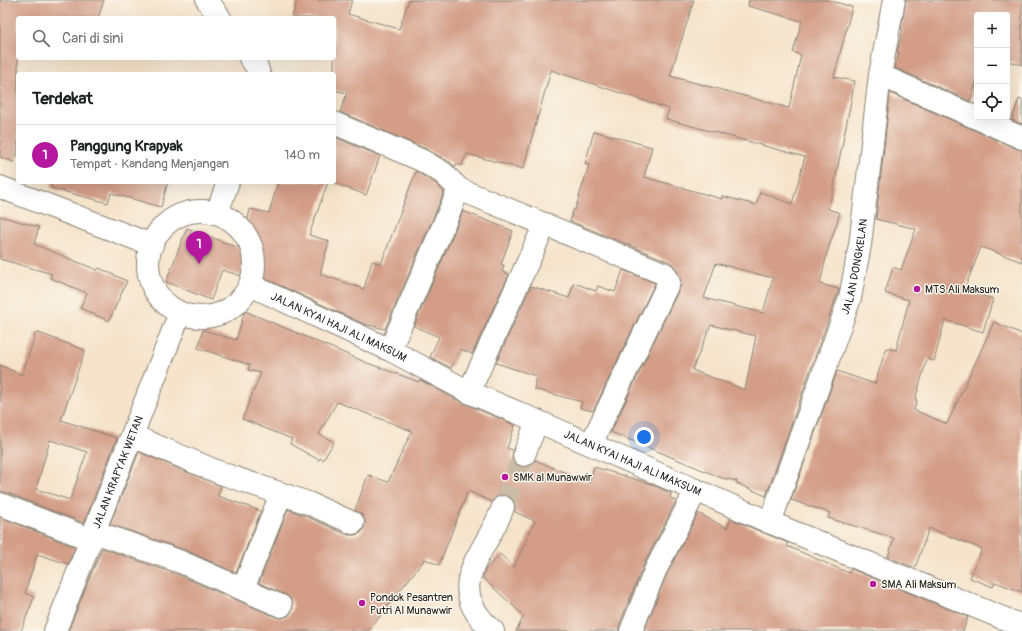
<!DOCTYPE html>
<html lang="id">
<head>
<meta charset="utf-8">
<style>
  body { margin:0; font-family:Pangolin,sans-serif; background:#f2f2f2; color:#202124 }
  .controls { position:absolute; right:12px; top:12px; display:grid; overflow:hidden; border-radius:4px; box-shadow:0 4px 16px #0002 }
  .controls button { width:36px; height:36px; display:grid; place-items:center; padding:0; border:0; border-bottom:1px solid #e0e0e0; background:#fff; color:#202124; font:20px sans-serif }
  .you { position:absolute; left:644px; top:437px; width:14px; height:14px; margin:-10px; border:3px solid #fff; border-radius:50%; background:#1a73e8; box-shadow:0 0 0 6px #1a73e833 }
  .badge { display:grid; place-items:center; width:26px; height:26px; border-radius:50%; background:#b5179e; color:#fff; font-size:13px; font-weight:700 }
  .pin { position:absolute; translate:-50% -33px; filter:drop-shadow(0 1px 2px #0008) }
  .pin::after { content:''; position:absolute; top:21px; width:14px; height:12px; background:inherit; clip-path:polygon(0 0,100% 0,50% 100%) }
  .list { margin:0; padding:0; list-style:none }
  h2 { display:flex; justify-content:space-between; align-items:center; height:52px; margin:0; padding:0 16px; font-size:17px }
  h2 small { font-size:13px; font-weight:400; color:#757577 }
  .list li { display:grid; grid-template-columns:26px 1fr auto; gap:12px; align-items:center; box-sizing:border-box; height:60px; padding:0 16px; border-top:1px solid #e0e0e0 }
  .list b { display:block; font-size:15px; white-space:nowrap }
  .list p { margin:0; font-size:13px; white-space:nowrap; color:#757577 }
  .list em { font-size:13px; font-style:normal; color:#757577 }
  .icon { flex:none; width:22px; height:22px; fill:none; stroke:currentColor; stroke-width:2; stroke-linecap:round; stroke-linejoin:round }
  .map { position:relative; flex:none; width:1022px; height:631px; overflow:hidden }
  .search { position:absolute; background:#fff; box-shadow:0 4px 16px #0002; left:16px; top:16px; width:320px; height:44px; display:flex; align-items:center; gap:10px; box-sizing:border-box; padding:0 14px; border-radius:4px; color:#757577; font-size:15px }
  .panel { position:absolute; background:#fff; box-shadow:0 4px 16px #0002; left:16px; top:72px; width:320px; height:112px; border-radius:4px }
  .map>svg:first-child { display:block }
  .building { fill:#d39d87; fill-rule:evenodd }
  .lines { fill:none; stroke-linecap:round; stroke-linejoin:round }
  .minor-tunnel { stroke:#cabba7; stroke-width:22; stroke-dasharray:22 11; stroke-linecap:butt }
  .minor-casing { stroke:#888073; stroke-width:24 }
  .minor { stroke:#fff; stroke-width:22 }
  .poi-dot { fill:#b5179e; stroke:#fbf7ec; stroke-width:1.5 }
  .labels { text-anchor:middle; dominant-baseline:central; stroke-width:3; stroke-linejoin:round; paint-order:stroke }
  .street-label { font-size:11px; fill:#1c1c1c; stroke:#fbf7ec }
  .poi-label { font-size:11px; fill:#1c1c1c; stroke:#fbf7ec; text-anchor:start }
</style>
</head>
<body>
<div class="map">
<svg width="1022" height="631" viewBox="0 0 1022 631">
  <rect width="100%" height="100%" fill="#fbf7ec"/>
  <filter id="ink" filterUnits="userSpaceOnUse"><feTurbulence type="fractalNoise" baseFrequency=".025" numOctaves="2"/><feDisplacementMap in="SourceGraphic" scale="8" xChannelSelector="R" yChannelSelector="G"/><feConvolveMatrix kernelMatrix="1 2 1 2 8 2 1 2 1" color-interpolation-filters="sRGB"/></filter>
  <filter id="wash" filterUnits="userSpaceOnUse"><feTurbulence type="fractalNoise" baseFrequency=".012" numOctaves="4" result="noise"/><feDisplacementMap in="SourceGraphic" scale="16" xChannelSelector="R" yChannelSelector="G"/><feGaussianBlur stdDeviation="0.9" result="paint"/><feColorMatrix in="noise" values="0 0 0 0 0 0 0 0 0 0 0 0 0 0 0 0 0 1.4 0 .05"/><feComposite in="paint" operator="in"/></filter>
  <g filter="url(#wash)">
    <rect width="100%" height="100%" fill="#f5e3ca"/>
    <g id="blocks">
      <!-- building -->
      <path class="building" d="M0 0H104L98 18H18V152L14 162 0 157Z
        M297 0H352L348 14 399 29 409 0H694L670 76 789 108 801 55 793 52 802 21 748 6 749 0H828L852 7 834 77 855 81 833 191 828 209 840 213 827 253 820 284 839 289 766 496 736 483 737 481 722 478 611 432 680 287 681 282 676 268 670 262 570 221 573 210H575L589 165 585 164 594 131 652 147 644 177 722 199V196L756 205 760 192 792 204 805 157 666 119 669 109 551 70 523 169 467 154 461 166 456 164 455 167 450 162 426 149 340 112 347 93 334 90V18H292ZM716 263 773 278 763 313 704 298ZM711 325 756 336 745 390 692 370Z
        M906 0H1022V65L1007 61V15H977V80L970 101 895 68 899 53 897 52 903 29 901 28Z
        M890 93 1017 149 1022 150V262L981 247 964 290 993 299 983 332 945 320 934 361 927 359 915 400H917L914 410 947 424 994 322 1022 334V592L995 582 993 587 970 578 982 549 929 528 915 568 888 557 894 538 828 518 830 513 791 500 837 371 875 384 886 348 896 350 909 300 885 293 893 267 901 270 916 229 876 219Z
        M1019 99 1022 100V124L1012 120Z
        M334 137 380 156 366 195 334 183Z
        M416 171 435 183 444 192 385 329 364 324 255 274 249 273 242 276 222 270 211 300 166 282 187 228 242 249 250 209 269 213 278 182H328L309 235 329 241 320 274 364 289 372 261 381 264Z
        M51 182H168L161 207 111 193 108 203 51 188Z
        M463 211 513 231 501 264 504 265 502 272 509 274 472 354 460 349 451 368 430 357 439 337 414 326Z
        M0 216 39 227 34 244 97 270 99 268 127 281 109 321 80 308 87 293 50 278 52 274 0 259Z
        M623 270 655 283 593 411 580 408 582 402 534 389 536 376 496 363 531 286 569 298 574 283 596 291 598 286 615 292Z
        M245 311 365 362 419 382 420 380 463 403 515 425 507 448 513 450 512 457 514 463 519 466 526 467 532 465 535 460 589 483 594 467 651 484 671 493 670 498 676 501 643 566 619 626V631H516L524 616 483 578 485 570 500 554 514 567 535 521 515 512V506L513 500 508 495H502L496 497 492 502 468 491 439 565 425 559 368 631H68L102 548 176 574 276 617 282 618 288 616 292 611 293 605 291 599 286 595 259 583 288 509 303 515 348 535H355L361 533 364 528 365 522 363 516 355 510 368 475 388 482 412 431 337 402 319 434 334 442 323 460 320 458 319 460 290 444 292 439 242 419 261 373 248 370 250 365 198 348 203 330 236 340Z
        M36 332 85 350 61 420 117 438 84 523 5 492H0V365L22 375ZM50 440 87 452 70 500 36 489Z
        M139 452 221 486 218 496 261 511 236 573 185 550 110 524Z
        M698 513 727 528 731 519 788 543 787 546 849 573 851 569 968 617 963 631H644L666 576Z
        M0 517 75 547 68 564 37 554 25 593 34 597 21 631H0Z"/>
    </g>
  </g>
  <g filter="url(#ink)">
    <use href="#blocks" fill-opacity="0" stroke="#888073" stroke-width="1"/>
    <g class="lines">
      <!-- minor-tunnel -->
      <path class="minor-tunnel" d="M503 507 524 455"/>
      <defs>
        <g id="minor">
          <path d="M207 0 220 18"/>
          <path d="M250 58 257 67 259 74"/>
          <path d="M880 75 1022 138"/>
          <path d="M334 123 421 160 443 173 459 189 665 274 669 282 591 444"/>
          <path d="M0 187 152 245"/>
          <circle cx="201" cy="264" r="53"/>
          <path d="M217 213 228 182"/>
          <path id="s1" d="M250 285 390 350 469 392 521 414 769 522 1022 626"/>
          <path d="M390 350 459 189"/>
          <path d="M469 392 545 224"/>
          <path d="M133 436 218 472 308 503 353 523"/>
          <path d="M524 455 537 421"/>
          <path d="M0 504 92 540"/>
          <path id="s2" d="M769 522 772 517 850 298 860 245 880 75 894 0"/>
          <path d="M95 532 181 562 281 606"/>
          <path d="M243 589 281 494"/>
          <path id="s3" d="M55 631 180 313"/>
          <path d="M493 631C440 585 486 555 503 507"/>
          <path d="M631 631 655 571 696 490"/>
        </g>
      </defs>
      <!-- minor casing -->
      <use href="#minor" class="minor-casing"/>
      <!-- minor -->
      <use href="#minor" class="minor"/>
    </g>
  </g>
  <!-- markers -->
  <g class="poi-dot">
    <circle cx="917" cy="289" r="4"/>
    <circle cx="505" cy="477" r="4"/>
    <circle cx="873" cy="584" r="4"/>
    <circle cx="362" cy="603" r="4"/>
  </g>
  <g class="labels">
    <!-- street labels -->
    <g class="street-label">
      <text stroke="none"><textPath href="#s2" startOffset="270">JALAN DONGKELAN</textPath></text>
      <text stroke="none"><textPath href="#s1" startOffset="98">JALAN KYAI HAJI ALI MAKSUM</textPath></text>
      <text stroke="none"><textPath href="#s1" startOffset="422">JALAN KYAI HAJI ALI MAKSUM</textPath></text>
      <text stroke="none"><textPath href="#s3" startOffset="171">JALAN KRAPYAK WETAN</textPath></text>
    </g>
    <!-- poi labels -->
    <g class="poi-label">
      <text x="925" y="289">MTS Ali Maksum</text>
      <text x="513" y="477">SMK al Munawwir</text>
      <text x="881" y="584">SMA Ali Maksum</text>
      <text x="370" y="597">Pondok Pesantren<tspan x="370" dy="13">Putri Al Munawwir</tspan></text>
    </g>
  </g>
</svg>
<div class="controls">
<button>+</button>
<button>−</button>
<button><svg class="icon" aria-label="locate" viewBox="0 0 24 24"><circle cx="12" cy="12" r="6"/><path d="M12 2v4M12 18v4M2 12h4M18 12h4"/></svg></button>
</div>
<div class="you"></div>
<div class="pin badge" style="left:199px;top:264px">1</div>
<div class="search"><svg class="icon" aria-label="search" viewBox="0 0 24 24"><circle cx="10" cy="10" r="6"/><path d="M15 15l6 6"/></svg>Cari di sini</div>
<section class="panel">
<h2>Terdekat<small></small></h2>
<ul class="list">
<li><span class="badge">1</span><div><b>Panggung Krapyak</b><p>Tempat · Kandang Menjangan</p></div><em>140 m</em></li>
</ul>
</section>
</div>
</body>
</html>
